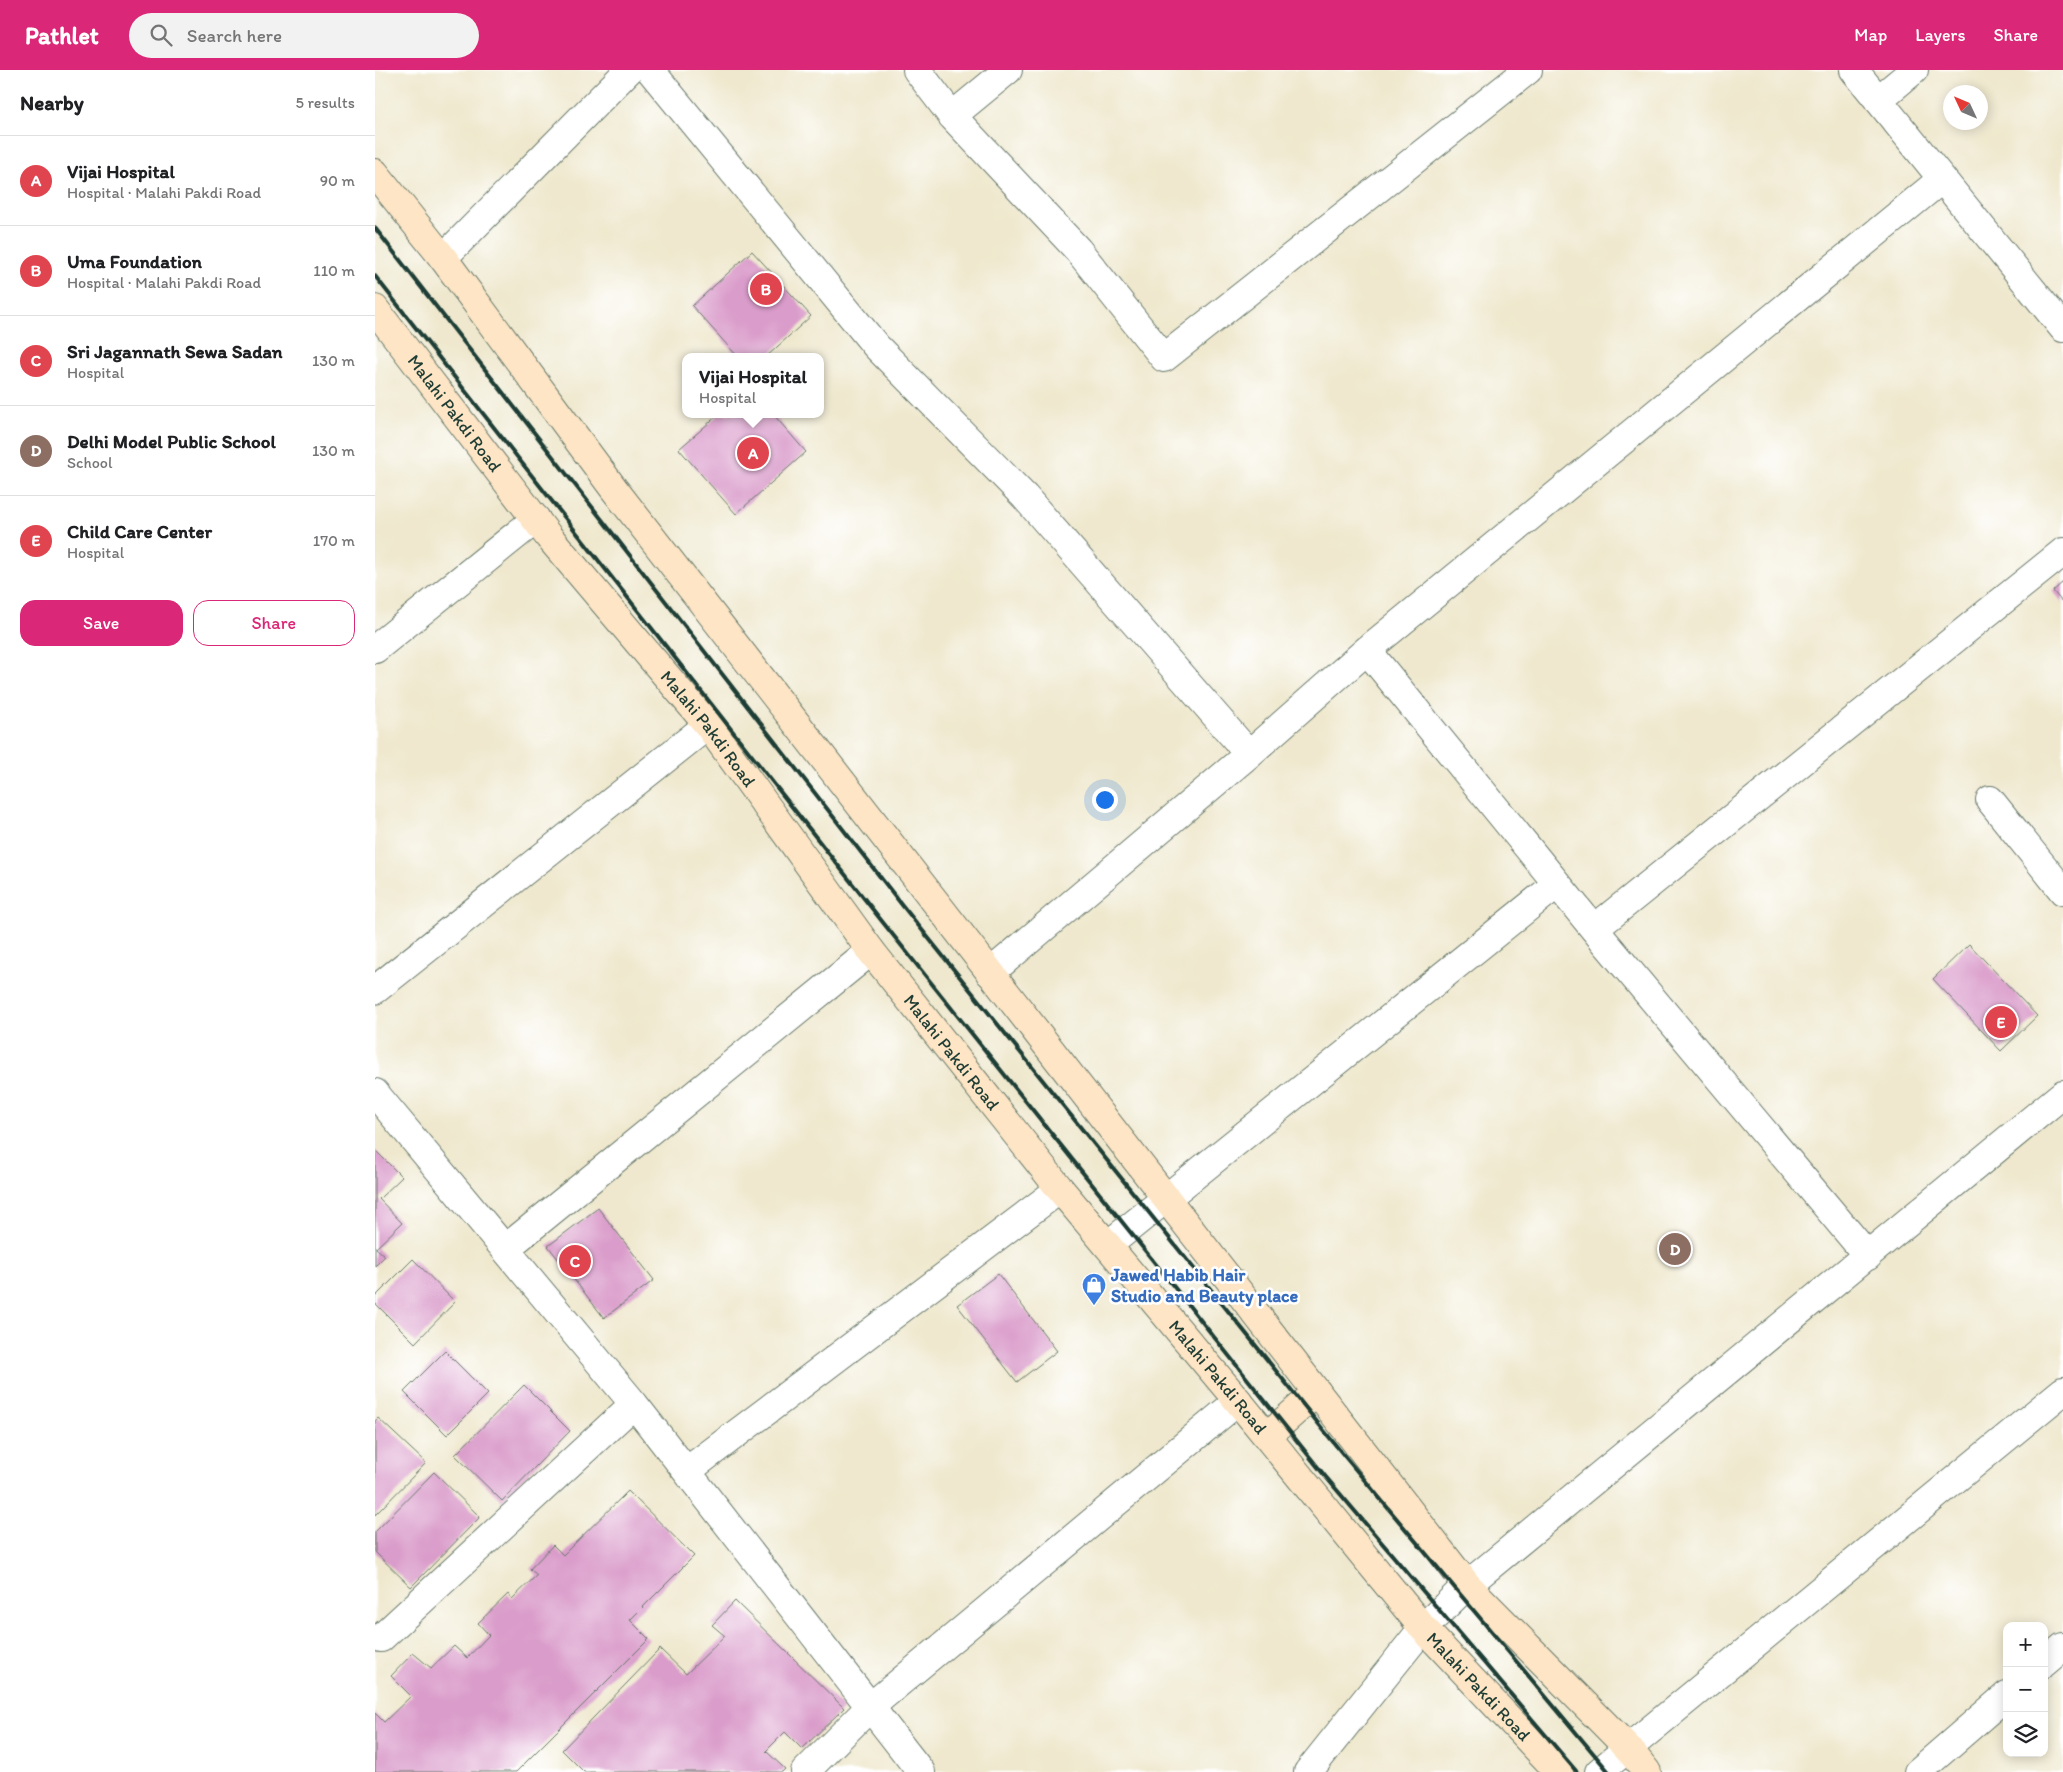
<!DOCTYPE html>
<html lang="en">
<head>
<meta charset="utf-8">
<style>
  body { margin:0; font-family:Itim,sans-serif; background:#f2f2f2; color:#202124 }
  .controls { position:absolute; right:15px; bottom:15px; display:grid; overflow:hidden; border-radius:10px; box-shadow:0 2px 12px #0003 }
  .controls button { width:45px; height:45px; display:grid; place-items:center; padding:0; border:0; border-bottom:1px solid #e0e0e0; background:#fff; color:#202124; font:25px sans-serif }
  .compass { position:absolute; left:1568px; top:15px; width:45px; height:45px; border-radius:50%; background:#fff; box-shadow:0 2px 12px #0003; rotate:314deg }
  .you { position:absolute; left:729px; top:729px; width:18px; height:18px; margin:-12px; border:4px solid #fff; border-radius:50%; background:#1a73e8; box-shadow:0 0 0 8px #1a73e833 }
  .badge { display:grid; place-items:center; width:32px; height:32px; border-radius:50%; background:#db2777; color:#fff; font-size:16px; font-weight:700 }
  .pin { position:absolute; translate:-50% -50%; border:2px solid #fff; box-shadow:0 1px 5px #0006 }
  .popup { position:absolute; left:307px; top:283px; width:142px; height:65px; box-sizing:border-box; display:grid; place-content:center; border-radius:10px; background:#fff; filter:drop-shadow(0 1px 4px #0005); font-size:16px; white-space:nowrap; color:#757577 }
  .popup b { font-size:19px; color:#202124 }
  .popup::after { content:''; position:absolute; left:50%; top:100%; margin-left:-10px; border:10px solid transparent; border-top-color:#fff }
  .list { margin:0; padding:0; list-style:none }
  h2 { display:flex; justify-content:space-between; align-items:center; height:65px; margin:0; padding:0 20px; font-size:21px }
  h2 small { font-size:16px; font-weight:400; color:#757577 }
  .list li { display:grid; grid-template-columns:32px 1fr auto; gap:15px; align-items:center; box-sizing:border-box; height:90px; padding:0 20px; border-top:1px solid #e0e0e0 }
  .list b { display:block; font-size:19px; white-space:nowrap }
  .list p { margin:0; font-size:16px; white-space:nowrap; color:#757577 }
  .list em { font-size:16px; font-style:normal; color:#757577 }
  .actions { display:flex; gap:10px; padding:15px 20px }
  .actions a { flex:1; padding:11px 0; border:1px solid #db2777; border-radius:15px; text-align:center; font-size:18px; color:#db2777 }
  .actions .main { background:#db2777; color:#fff }
  .icon { flex:none; width:28px; height:28px; fill:none; stroke:currentColor; stroke-width:2; stroke-linecap:round; stroke-linejoin:round }
  .map { position:relative; flex:none; width:1688px; height:1702px; overflow:hidden }
  header { display:flex; align-items:center; gap:30px; box-sizing:border-box; height:70px; padding:0 25px; background:#db2777; color:#fff }
  header strong { font-size:24px }
  nav { display:flex; gap:28px; margin-inline-start:auto; font-size:18px }
  .search { width:350px; height:45px; background:#f2f2f2; display:flex; align-items:center; gap:12px; box-sizing:border-box; padding:0 18px; border-radius:28px; color:#757577; font-size:19px }
  main { display:flex }
  aside { flex:1; background:#fff }
  .map>svg:first-child { display:block }
  .building { fill:#da9ccb }
  .lines { fill:none; stroke-linecap:round; stroke-linejoin:round }
  .minor-casing { stroke:#68796a; stroke-width:30 }
  .secondary-casing { stroke:#68796a; stroke-width:30 }
  .minor { stroke:#fff; stroke-width:28 }
  .secondary { stroke:#fde5c5; stroke-width:28 }
  .rail { stroke:#1f3d34; stroke-width:4 }
  .labels { text-anchor:middle; dominant-baseline:central; stroke-width:5; stroke-linejoin:round; paint-order:stroke }
  .street-label { font-size:18px; fill:#1f3d34; stroke:#fff }
  .shop-label { font-size:18px; font-weight:bold; fill:#366cbe; stroke:#fff; text-anchor:start }
</style>
</head>
<body>
<header>
<strong>Pathlet</strong>
<div class="search"><svg class="icon" aria-label="search" viewBox="0 0 24 24"><circle cx="10" cy="10" r="6"/><path d="M15 15l6 6"/></svg>Search here</div>
<nav><a>Map</a><a>Layers</a><a>Share</a></nav>
</header>
<main>
<aside>
<h2>Nearby<small>5 results</small></h2>
<ul class="list">
<li><span class="badge" style="background:#e0444e">A</span><div><b>Vijai Hospital</b><p>Hospital · Malahi Pakdi Road</p></div><em>90 m</em></li>
<li><span class="badge" style="background:#e0444e">B</span><div><b>Uma Foundation</b><p>Hospital · Malahi Pakdi Road</p></div><em>110 m</em></li>
<li><span class="badge" style="background:#e0444e">C</span><div><b>Sri Jagannath Sewa Sadan</b><p>Hospital</p></div><em>130 m</em></li>
<li><span class="badge" style="background:#8d6e63">D</span><div><b>Delhi Model Public School</b><p>School</p></div><em>130 m</em></li>
<li><span class="badge" style="background:#e0444e">E</span><div><b>Child Care Center</b><p>Hospital</p></div><em>170 m</em></li>
</ul>
<div class="actions"><a class="main">Save</a><a>Share</a></div>
</aside>
<div class="map">
<svg width="1688" height="1702" viewBox="0 0 1688 1702">
  <rect width="100%" height="100%" fill="#fff"/>
  <filter id="ink" filterUnits="userSpaceOnUse"><feTurbulence type="fractalNoise" baseFrequency=".02" numOctaves="2"/><feDisplacementMap in="SourceGraphic" scale="10" xChannelSelector="R" yChannelSelector="G"/><feConvolveMatrix kernelMatrix="1 2 1 2 8 2 1 2 1" color-interpolation-filters="sRGB"/></filter>
  <filter id="wash" filterUnits="userSpaceOnUse"><feTurbulence type="fractalNoise" baseFrequency=".0096" numOctaves="4" result="noise"/><feDisplacementMap in="SourceGraphic" scale="20" xChannelSelector="R" yChannelSelector="G"/><feGaussianBlur stdDeviation="1.12" result="paint"/><feColorMatrix in="noise" values="0 0 0 0 0 0 0 0 0 0 0 0 0 0 0 0 0 1.4 0 .05"/><feComposite in="paint" operator="in"/></filter>
  <g filter="url(#wash)">
    <rect width="100%" height="100%" fill="#efe8ce"/>
    <g id="blocks">
      <!-- building -->
      <path class="building" d="M377 181 436 246 391 287H363L317 236Z
        M344 344H398L431 382 361 444 304 379Z
        M1688 512V533L1678 521Z
        M1594 874 1662 946 1626 981 1558 909Z
        M0 1080 27 1107 4 1129 27 1153 1 1178 10 1186 0 1196Z
        M223 1138 279 1210 229 1248 173 1176Z
        M38 1189 80 1232 40 1273 0 1233V1227Z
        M623 1204 682 1281 642 1312 582 1235Z
        M70 1281 113 1324 72 1365 29 1322Z
        M149 1315 195 1361 127 1431 80 1385Z
        M3 1348 51 1393 0 1445V1351Z
        M59 1402 105 1447 36 1517 0 1482V1462Z
        M253 1421 319 1486 255 1550 274 1569 141 1702H0V1643L9 1652 36 1626 16 1606 38 1583 56 1598 79 1576 92 1588 114 1565 103 1553 133 1524 137 1529 162 1505 155 1499 178 1475 188 1485Z
        M360 1531 469 1638 427 1679 410 1662 391 1681 410 1699 407 1702H209L187 1680 285 1579 311 1604 350 1566 337 1555Z"/>
    </g>
  </g>
  <g filter="url(#ink)">
    <use href="#blocks" fill-opacity="0" stroke="#68796a" stroke-width="1"/>
    <g class="lines">
      <defs>
        <path id="minor" d="M275 0 501 276 650 427 874 684
          M542 0 577 46 703 180 789 288 1153 0
          M1479 0 1688 258
          M1503 30 1539 0
          M577 46 633 0
          M68 188 254 0
          M0 579 161 449
          M992 580 1219 859 1493 1186
          M1615 730 1688 821
          M1219 859 1688 482
          M615 903 874 684 992 580 1567 109
          M0 920 333 655
          M0 1023 259 1334 546 1702
          M733 1175 1182 814
          M130 1179 496 881
          M312 1401 685 1119
          M6 1568 259 1334
          M1669 1593 1688 1577
          M430 1702 495 1637 863 1331
          M933 1702 1048 1558 1092 1515 1688 1024
          M1224 1702 1688 1321
          M1543 1702 1632 1625"/>
        <g id="secondary">
          <path d="M0 103 68 188 239 419 1092 1515 1253 1678 1272 1702"/>
          <path id="s1" d="M0 239 174 467 333 655 496 881 685 1119 863 1331 1048 1558 1184 1702"/>
          <path d="M892 1366 942 1322"/>
        </g>
      </defs>
      <!-- minor casing -->
      <use href="#minor" class="minor-casing"/>
      <!-- secondary casing -->
      <use href="#secondary" class="secondary-casing"/>
      <!-- minor -->
      <use href="#minor" class="minor"/>
      <!-- secondary -->
      <use href="#secondary" class="secondary"/>
      <!-- rail -->
      <path class="rail" d="M0 158 527 835 971 1388 1234 1702
        M0 206 506 850 950 1406 1202 1702"/>
    </g>
  </g>
  <!-- icons -->
  <defs>
    <symbol id="shop-pin" viewBox="-11 -11 22 30"><path d="M0 17L-7.5 6A9.5 9.5 0 1 1 7.5 6Z" fill="#3f7fe0" stroke="#fff"/><path d="M-5-2.5h2.3a2.7 3.5 0 0 1 5.4 0H5L5.5 6h-11ZM-1.5-2.5h3a1.5 2.3 0 0 0-3 0Z" fill="#fff"/></symbol>
  </defs>
  <g fill-rule="evenodd">
    <use href="#shop-pin" x="705" y="1201" width="28" height="38"/>
  </g>
  <g class="labels">
    <!-- street labels -->
    <g class="street-label">
      <text stroke="none"><textPath href="#s1" startOffset="131">Malahi Pakdi Road</textPath></text>
      <text stroke="none"><textPath href="#s1" startOffset="536">Malahi Pakdi Road</textPath></text>
      <text stroke="none"><textPath href="#s1" startOffset="941">Malahi Pakdi Road</textPath></text>
      <text stroke="none"><textPath href="#s1" startOffset="1361">Malahi Pakdi Road</textPath></text>
      <text stroke="none"><textPath href="#s1" startOffset="1766">Malahi Pakdi Road</textPath></text>
    </g>
    <!-- shop labels -->
    <g class="shop-label">
      <text x="736" y="1205">Jawed Habib Hair<tspan x="736" dy="21">Studio and Beauty place</tspan></text>
    </g>
  </g>
</svg>
<div class="controls">
<button>+</button>
<button>−</button>
<button><svg class="icon" aria-label="layers" viewBox="0 0 24 24"><path d="M12 4l9 5-9 5-9-5zM3 14l9 5 9-5"/></svg></button>
</div>
<svg class="compass" viewBox="-18 -18 36 36"><path d="M0-13l5 13h-10z" fill="#e53935"/><path d="M0 13l5-13h-10z" fill="#757577"/></svg>
<div class="you"></div>
<div class="pin badge" style="left:378px;top:383px;background:#e0444e">A</div>
<div class="popup"><b>Vijai Hospital</b>Hospital</div>
<div class="pin badge" style="left:391px;top:219px;background:#e0444e">B</div>
<div class="pin badge" style="left:200px;top:1191px;background:#e0444e">C</div>
<div class="pin badge" style="left:1300px;top:1179px;background:#8d6e63">D</div>
<div class="pin badge" style="left:1626px;top:952px;background:#e0444e">E</div>
</div>
</main>
</body>
</html>
